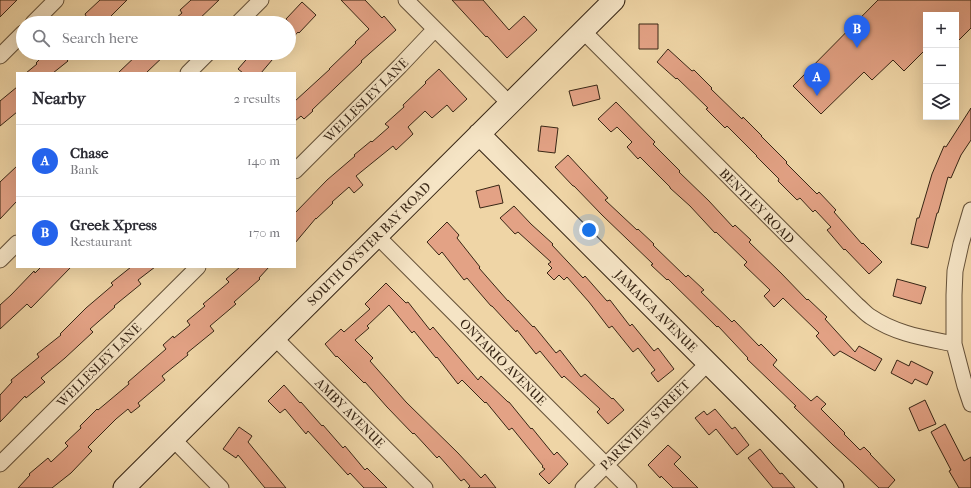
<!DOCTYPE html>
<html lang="en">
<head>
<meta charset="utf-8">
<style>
  body { margin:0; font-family:"IM FELL French Canon",serif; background:#f7f7f7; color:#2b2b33 }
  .controls { position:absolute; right:12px; top:12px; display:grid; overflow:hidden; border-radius:0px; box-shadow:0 4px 16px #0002 }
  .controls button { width:36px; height:36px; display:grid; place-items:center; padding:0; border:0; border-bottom:1px solid #e1e1e2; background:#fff; color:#2b2b33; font:20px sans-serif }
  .you { position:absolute; left:589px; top:230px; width:14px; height:14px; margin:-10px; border:3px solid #fff; border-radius:50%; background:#1a73e8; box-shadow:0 0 0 6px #1a73e833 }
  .badge { display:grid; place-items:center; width:26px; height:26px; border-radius:50%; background:#2563eb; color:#fff; font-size:13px; font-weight:700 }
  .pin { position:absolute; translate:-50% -33px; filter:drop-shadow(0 1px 2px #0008) }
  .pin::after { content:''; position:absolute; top:21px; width:14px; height:12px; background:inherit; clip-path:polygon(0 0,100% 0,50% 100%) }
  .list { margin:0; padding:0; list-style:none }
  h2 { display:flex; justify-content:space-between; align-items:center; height:52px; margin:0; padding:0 16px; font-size:17px }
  h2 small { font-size:13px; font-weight:400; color:#7c7c81 }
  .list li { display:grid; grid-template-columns:26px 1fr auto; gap:12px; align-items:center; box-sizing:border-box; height:72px; padding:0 16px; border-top:1px solid #e1e1e2 }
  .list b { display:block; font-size:15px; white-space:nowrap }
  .list p { margin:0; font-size:13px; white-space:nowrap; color:#7c7c81 }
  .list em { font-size:13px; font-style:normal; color:#7c7c81 }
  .icon { flex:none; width:22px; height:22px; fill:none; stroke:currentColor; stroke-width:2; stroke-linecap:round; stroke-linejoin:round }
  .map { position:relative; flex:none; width:971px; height:488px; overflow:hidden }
  .search { position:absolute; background:#fff; box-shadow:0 4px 16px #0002; left:16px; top:16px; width:280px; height:44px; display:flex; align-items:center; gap:10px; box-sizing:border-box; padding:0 14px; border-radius:22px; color:#7c7c81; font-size:15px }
  .panel { position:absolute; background:#fff; box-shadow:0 4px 16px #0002; left:16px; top:72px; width:280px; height:196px; border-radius:0px }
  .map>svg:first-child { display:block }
  .building { fill:#e3a285; stroke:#382615 }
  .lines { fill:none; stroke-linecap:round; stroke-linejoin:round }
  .street-casing { stroke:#665239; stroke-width:17 }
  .secondary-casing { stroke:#382615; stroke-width:23 }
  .street { stroke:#f5e4c5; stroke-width:15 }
  .secondary { stroke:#f5e4c5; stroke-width:21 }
  .labels { text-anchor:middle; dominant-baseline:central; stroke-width:3; stroke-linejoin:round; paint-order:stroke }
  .street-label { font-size:13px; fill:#382615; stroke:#f5e4c5 }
</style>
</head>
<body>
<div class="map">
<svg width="971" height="488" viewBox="0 0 971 488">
  <rect width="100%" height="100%" fill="#efd5a6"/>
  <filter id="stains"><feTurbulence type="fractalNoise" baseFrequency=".005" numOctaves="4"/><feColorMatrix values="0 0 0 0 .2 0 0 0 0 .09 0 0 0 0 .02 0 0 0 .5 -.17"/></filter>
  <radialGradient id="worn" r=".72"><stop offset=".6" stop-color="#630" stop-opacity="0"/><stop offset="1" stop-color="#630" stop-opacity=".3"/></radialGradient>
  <!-- building -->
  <path class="building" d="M0 0H17L0 17Z
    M100 0H127L104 23H78L86 16 85 14Z
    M191 0H219L195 23H170L182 13 180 10Z
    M341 0H365L382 18 384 16 396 30 361 61 362 62 312 110 313 111 304 119 301 116 295 121V101L330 69H329L356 43 355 42 369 29Z
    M452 0H483L509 30 524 16 537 30 507 58 487 36 486 37Z
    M878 0H971V28L956 43V15H926V49L904 71 893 60 872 80 864 72 821 114 793 86Z
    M302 2 316 15 299 33 298 32 289 42V23L286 19Z
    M639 24H658V49H639Z
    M668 49 692 71 694 70 712 88 711 89 742 119 743 117 762 136H761L787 162 786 163 817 194 819 192 836 210 834 212 862 244 863 243 882 262 869 274 845 249 844 250 827 230 831 227 815 210 813 212 800 198 797 200 778 181 779 179 756 156H757L727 126 725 128 706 109 708 108 677 78 676 79 657 62Z
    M46 53H61L68 61 53 73H26L37 64 36 63Z
    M139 53H167L146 73H118Z
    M252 53H278L261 73H243L238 69Z
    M439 69 467 99 453 112 447 105 432 118 425 111 408 127 413 134 396 150 393 146 356 176 363 185 354 193 349 187 332 202 333 203 316 219V218L295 243V213L327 180 355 156 354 155 371 141 372 142 389 127 385 124 404 107 403 105 426 83 425 82Z
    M597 85 600 99 573 106 569 91Z
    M17 87V112L0 126V101Z
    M616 102 655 142 653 144 680 171 679 172 709 201 733 227 735 225 751 240 749 242 781 273 807 300 808 299 827 317 825 319 855 352 859 346 882 359 875 371 840 351 834 356 816 336 819 333 783 298 774 307 764 296 770 290 744 265 747 262 716 232 715 233 690 206 670 188V187L640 157 638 159 627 147 632 142 617 127 611 132 598 119Z
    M971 108V140L961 155 951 178 948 177 938 213H937L928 248 911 244 917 218H919L932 174 944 146 946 147Z
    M541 126 558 128 555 153 538 151Z
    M568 155 608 198 605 200 637 230 638 229 654 244 653 245 686 277 688 275 704 290 701 292 732 322 734 320 759 346 761 344 777 360 773 365 797 388 811 401 817 396 826 404 821 409 845 433 844 434 860 450 864 447 871 454H870L895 480 888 488H879L857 467 833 445 794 407 796 406 747 359 748 358 718 326 717 327 668 279 667 280 651 265 653 264 602 215 574 186H573L555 167Z
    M17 166V201L0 219V182Z
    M499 185 503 203 480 208 476 191Z
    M514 206 531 224 553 244 552 245 583 278 585 276 607 301 610 300 630 326 632 324 654 351 658 348 674 369 658 382 651 373 655 370 638 348 633 352 612 326 609 328 589 302 567 277 564 280 559 275 554 280 547 273 552 268 548 264 551 262 518 232 515 234 500 218Z
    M447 222 459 235 457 238 480 267 479 268 508 301V300L533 327 534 326 556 353 560 350 581 377 585 374 612 399 613 398 624 410 608 424 597 412 600 409 564 376 562 378 540 351 536 354 517 330 516 332 492 306H491L467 278 464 280 442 252 439 255 427 242Z
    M41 267H71L31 308 27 304 0 329V305L11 295 34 271 35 273Z
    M131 267H155L138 280 141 284 114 306 115 307 90 329 93 332 65 358 41 378 45 382 26 398 25 396 0 422V395L12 382 11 380 39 357 37 354 61 335 60 334 86 308 113 285 111 283Z
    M240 267H269L259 278 260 279 234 302 236 304 210 326 214 331 187 353 188 355 162 376 165 380 138 403 140 406 131 413 128 409 116 419 88 447 92 451 71 473 52 488H18L30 475 29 474 48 458 51 462 68 446 65 443 81 428 80 426 97 409 98 410 129 384 128 382 166 349 163 345 173 336 174 338 190 325 187 321 205 306 203 304 229 282 226 279Z
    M897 279 926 287 921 304 893 296Z
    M386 283 406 303 408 302 430 330 433 327 478 380 481 376 508 402H509L531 429 532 428 554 455 557 452 568 464 549 484 539 474 545 469 542 467 543 466 512 428 509 430 486 402 485 403 462 380 458 384 437 357 436 358 414 331 412 333 389 305 367 326 369 328 355 340 373 358 370 361 406 402 458 453 481 478 485 474 496 488H468L470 486 464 479 461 481 439 456 437 458 414 433 413 434 387 407 365 382 364 383 337 356 336 357 325 344 341 329 344 332 370 309 365 304Z
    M897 360 909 366 911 361 933 372 927 385 915 379 912 384 891 373Z
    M284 385 300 403 301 402 322 426 323 425 343 448 345 446 365 470 367 468 387 488H364L350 473 348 475 308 431 306 434 285 409 280 413 268 401Z
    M925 400 936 424 919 431 909 408Z
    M715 409 732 429 735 427 749 445 737 455 716 429 709 435 695 418 704 411 707 415Z
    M945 424 964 461 971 457V488H959L949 471 951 470 931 432Z
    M239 427 252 436 248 442 286 488H265L238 455 236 458 223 449Z
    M668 445 681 457 674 464 698 488H673L661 476 660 478 648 465Z
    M760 449 780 474 782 473 795 488H773L748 458Z"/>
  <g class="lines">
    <defs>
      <path id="street" d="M406 0 510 104
        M33 23 56 0
        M238 23 261 0
        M583 31 857 305C862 309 866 314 871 317 896 334 925 338 954 344
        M0 56 23 33
        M188 73 208 53
        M295 171 400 66 435 29
        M971 210 961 244 955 271 954 295V344L965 386 971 404
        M377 236 629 488
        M0 260 17 243
        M275 338 425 488
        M173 439 221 488
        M0 464 198 267
        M583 488 708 363"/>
      <path id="secondary" d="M479 134 833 488
        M124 488 614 0"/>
    </defs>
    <!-- street casing -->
    <use href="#street" class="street-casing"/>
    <!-- secondary casing -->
    <use href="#secondary" class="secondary-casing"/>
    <!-- street -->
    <use href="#street" class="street"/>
    <!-- secondary -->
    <use href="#secondary" class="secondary"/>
  </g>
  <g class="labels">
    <!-- street labels -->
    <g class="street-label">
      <text transform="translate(366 100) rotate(-45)">WELLESLEY LANE</text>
      <text transform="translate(757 206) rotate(45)">BENTLEY ROAD</text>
      <text transform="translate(369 244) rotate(-45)">SOUTH OYSTER BAY ROAD</text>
      <text transform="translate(656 311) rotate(45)">JAMAICA AVENUE</text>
      <text transform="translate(503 362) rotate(45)">ONTARIO AVENUE</text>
      <text transform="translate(99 365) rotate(-45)">WELLESLEY LANE</text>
      <text transform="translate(350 413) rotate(45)">AMBY AVENUE</text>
      <text transform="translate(645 425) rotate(-45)">PARKVIEW STREET</text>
    </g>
  </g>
  <rect width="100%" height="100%" filter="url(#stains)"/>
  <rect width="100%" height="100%" fill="url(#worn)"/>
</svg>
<div class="controls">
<button>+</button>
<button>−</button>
<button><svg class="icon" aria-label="layers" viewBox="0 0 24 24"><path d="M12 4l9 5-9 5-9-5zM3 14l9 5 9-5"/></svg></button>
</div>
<div class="you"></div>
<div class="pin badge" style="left:817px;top:96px">A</div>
<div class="pin badge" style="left:857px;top:48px">B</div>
<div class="search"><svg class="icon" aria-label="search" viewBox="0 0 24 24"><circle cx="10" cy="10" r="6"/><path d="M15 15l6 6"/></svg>Search here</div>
<section class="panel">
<h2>Nearby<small>2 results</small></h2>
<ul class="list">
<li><span class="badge">A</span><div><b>Chase</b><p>Bank</p></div><em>140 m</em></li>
<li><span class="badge">B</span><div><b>Greek Xpress</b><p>Restaurant</p></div><em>170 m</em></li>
</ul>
</section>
</div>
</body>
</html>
